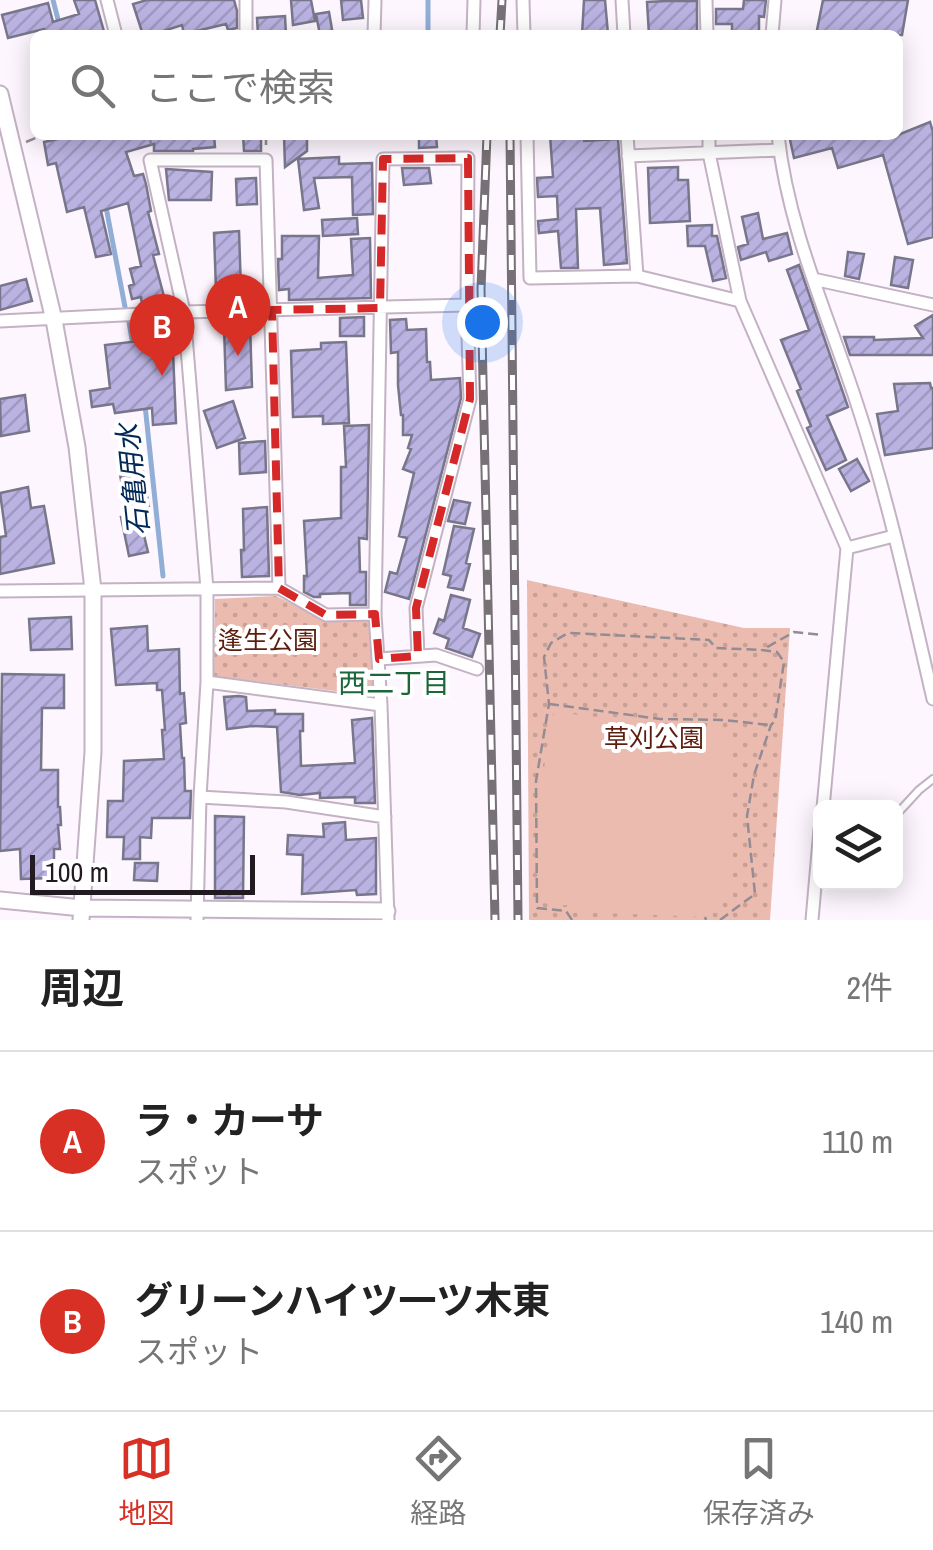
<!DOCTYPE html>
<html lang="ja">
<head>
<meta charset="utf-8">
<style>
  body { margin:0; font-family:"Archivo Narrow","Noto Sans JP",sans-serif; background:#f6f6f6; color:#222 }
  .controls { position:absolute; right:30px; bottom:30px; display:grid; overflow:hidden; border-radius:15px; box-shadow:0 5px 25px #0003 }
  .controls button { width:90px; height:90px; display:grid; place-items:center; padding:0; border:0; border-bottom:2px solid #e0e0e0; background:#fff; color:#222; font:50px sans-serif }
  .scale { position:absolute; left:30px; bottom:25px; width:225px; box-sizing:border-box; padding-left:10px; border:5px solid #211b21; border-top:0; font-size:28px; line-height:35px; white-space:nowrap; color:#211b21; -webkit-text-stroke:8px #fff; paint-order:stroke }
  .you { position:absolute; left:482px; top:322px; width:35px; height:35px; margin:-25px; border:8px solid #fff; border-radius:50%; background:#1a73e8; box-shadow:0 0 0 15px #1a73e833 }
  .badge { display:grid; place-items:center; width:65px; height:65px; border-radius:50%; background:#d93025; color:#fff; font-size:32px; font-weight:700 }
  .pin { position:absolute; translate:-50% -82px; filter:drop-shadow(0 2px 5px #0008) }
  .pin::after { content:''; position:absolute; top:52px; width:35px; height:30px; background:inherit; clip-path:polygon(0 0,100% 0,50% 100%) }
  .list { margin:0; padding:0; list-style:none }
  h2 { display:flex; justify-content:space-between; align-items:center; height:130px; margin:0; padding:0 40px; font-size:42px }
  h2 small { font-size:32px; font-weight:400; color:#767676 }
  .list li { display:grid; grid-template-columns:65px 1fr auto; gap:30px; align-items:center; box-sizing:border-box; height:180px; padding:0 40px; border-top:2px solid #e0e0e0 }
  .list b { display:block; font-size:38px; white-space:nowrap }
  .list p { margin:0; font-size:32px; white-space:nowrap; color:#767676 }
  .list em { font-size:32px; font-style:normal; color:#767676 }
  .icon { flex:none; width:55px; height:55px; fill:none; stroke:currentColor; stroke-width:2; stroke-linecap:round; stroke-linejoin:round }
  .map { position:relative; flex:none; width:933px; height:920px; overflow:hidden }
  .search { position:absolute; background:#fff; box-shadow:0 5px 25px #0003; left:30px; right:30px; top:30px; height:110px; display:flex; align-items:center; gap:25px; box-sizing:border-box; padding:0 35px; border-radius:15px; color:#767676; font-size:38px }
  .sheet { height:490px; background:#fff }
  nav { display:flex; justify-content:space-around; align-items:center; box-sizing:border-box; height:140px; border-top:2px solid #e0e0e0; background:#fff; font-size:28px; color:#767676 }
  nav a { display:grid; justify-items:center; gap:5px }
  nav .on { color:#d93025 }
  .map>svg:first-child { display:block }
  .grass { fill:url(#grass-dots) }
  .pitch { fill:#ebbbaf }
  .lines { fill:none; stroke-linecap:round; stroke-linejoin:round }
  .stream { stroke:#91aed6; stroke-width:5 }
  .building { fill:url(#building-hatch); stroke:#78768a; stroke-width:2.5 }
  .service-casing { stroke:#c3b2c3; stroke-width:10 }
  .minor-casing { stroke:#c3b2c3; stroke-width:15 }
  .tertiary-casing { stroke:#c3b2c3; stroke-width:19 }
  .path { stroke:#938c93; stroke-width:2.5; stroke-dasharray:10 5; stroke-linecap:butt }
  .service { stroke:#fff; stroke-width:6 }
  .minor { stroke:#fff; stroke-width:11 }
  .tertiary { stroke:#fff; stroke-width:15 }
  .rail-casing { stroke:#777077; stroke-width:9 }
  .rail { stroke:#fff; stroke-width:5; stroke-dasharray:15; stroke-linecap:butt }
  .marked { fill:none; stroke:#d62828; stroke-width:8; stroke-dasharray:20 12; stroke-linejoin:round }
  .labels { text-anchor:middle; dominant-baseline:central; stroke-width:8; stroke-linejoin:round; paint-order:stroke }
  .park-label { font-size:25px; fill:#5d1d0e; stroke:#fff }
  .water-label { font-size:28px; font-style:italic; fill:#022858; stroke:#fff }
  .neighbourhood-label { font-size:28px; fill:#1d663c; stroke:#fff }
</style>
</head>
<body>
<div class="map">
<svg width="933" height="920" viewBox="0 0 933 920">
  <defs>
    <pattern id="grass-dots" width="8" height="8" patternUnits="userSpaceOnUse" patternTransform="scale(2.5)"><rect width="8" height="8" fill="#ebbbaf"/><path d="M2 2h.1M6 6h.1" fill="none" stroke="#c9a096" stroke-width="1.8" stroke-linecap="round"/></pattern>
    <pattern id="building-hatch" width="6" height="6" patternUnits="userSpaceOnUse" patternTransform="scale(2.5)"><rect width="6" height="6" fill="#bab3e2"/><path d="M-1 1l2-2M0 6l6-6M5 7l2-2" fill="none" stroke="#a099c2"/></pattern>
  </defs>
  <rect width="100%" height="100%" fill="#fef6fe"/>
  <!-- grass -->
  <path class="grass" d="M527 580 744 628H790L770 920H529Z
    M276 596 325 620H371L376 696 214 676 215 599Z"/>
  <!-- pitch -->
  <path class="pitch" d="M554 712 730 732 731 896 705 917 580 912 574 906 541 903 542 780Z"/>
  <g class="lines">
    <!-- stream -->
    <path class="stream" d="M53 0 62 35
      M428 0V31
      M106 207 125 307
      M129 322 133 345
      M145 405 163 576"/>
  </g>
  <!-- building -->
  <path class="building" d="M74 0H95L105 35H45L44 29 8 38 2 15 48 3 53 22 79 14Z
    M147 0H234L237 11V28L228 30 226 24 184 34 182 25 151 35H143L133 4Z
    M291 0H311L315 21 293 25Z
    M341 0H361L363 18 343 20Z
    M584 0H605L608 34 582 35Z
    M744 0H766L764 17 759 16V35H732V24H716V9H743Z
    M823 0H908L902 35H816Z
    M666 1H697V35H649L647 2Z
    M329 12 333 35H320L316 14Z
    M285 16 286 35H258L257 18Z
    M930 122 933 132V237L908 244 883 155 838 168 832 148 794 158 789 135H898Z
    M76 135H214L215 147 193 149V151H154V144L126 152 134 176 143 174 146 184 151 211 148 212 159 254 153 255 166 304 142 305 141 297 132 299 129 286 134 284 130 269 141 266 128 203 101 211 111 254 96 257 84 207 67 212 56 163 48 165 44 142Z
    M243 135H261V151H244Z
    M284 135H307V151L285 167Z
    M419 135H436L437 147 419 148Z
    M550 135H583L584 141 618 139 627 263 604 265 600 208 576 209 578 268H561L558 231 539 233 538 221 558 219 557 196 538 197 537 178 553 177Z
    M339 157V164L372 163 373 214 353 215 352 177 314 178 319 208 304 210 298 159Z
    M678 167V180H688L690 221 650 223 648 168Z
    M402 168H429L431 183 404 185Z
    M166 169 212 172 211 200H169Z
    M256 178 257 204 237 205 236 179Z
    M758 213 763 239 787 233 792 254 769 261 766 252 741 260 738 247 748 244 742 217Z
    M357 218 358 234 323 236 322 220Z
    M712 225V236H717L726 278 713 281 705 246H688L687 226Z
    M239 231 241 289 216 290 214 233Z
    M282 236H319L318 278 353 275 351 239 370 238 371 298 289 300V289L279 290 278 259H282Z
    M848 252 864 254 859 279 845 276Z
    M895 257 913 260 908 288 891 285Z
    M799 265 848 407 827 416 846 460 826 470 807 428 811 426 797 391 801 389 781 340 809 330 787 270Z
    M26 279 32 301 0 310V286Z
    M933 315V355H850L844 337H874V340L923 338 915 326Z
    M364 317V336H340V318Z
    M406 319 407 330 426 329 427 362H430L431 380 460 378 461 398 409 599 385 592 390 572 397 574 407 538 399 536 414 473 403 469 411 449 408 448 412 435H403V415H401L398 385V352L391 353 390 320Z
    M250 324 252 387 226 390 224 326Z
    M172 328 176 423 153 425 152 408 115 413 113 404 92 407 90 391 110 388 105 345 148 340 147 330Z
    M346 342 349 423 323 424V416L293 417 291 351 321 349V343Z
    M930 383 931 388H933V448L885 455 877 414 898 411 894 384Z
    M25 395 29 431 1 436 0 399Z
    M233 401 245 438 217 448 204 411Z
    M369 425 367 539 359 538 360 572H366V605H350V593L320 594V597H314L304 592V576H307L304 521 341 518V467H346L344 426Z
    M265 441 266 472 240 474 239 443Z
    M857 459 869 481 851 491 839 469Z
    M142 465 149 508 143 510 145 526 142 527 148 552 129 556 121 517 127 516 119 468Z
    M28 487 31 508 44 506 54 563 0 574V537L6 536 0 493Z
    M454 500 470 503 465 524 448 521Z
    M267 507 269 576 242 577 241 550H244L243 509Z
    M454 526 474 529 466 563 470 564 463 590 448 587 451 576 443 574Z
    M451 595 470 600 463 628 480 634 472 657 446 648 449 639 434 633 439 619 444 621Z
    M71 617 72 649 31 650 29 619Z
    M147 626 148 651 179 649 180 694 184 693 186 723 180 724 182 758H184L185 791H191L190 818H152L151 838 140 837V859H123L124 837H107L108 801H123L124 761 164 759 162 730H165L162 690H157V683L116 685 111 629Z
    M2 674 64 675V708H42L41 770H58V807H60L61 825H58L60 849H54V878L21 879 20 849 0 851Z
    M239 696 246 697 247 711 275 710V714H303V731H300L301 766 355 763 352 720 372 718 375 803H355V797L320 798V793L300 795 281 792 277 727 252 726 227 729 224 697Z
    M215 816 244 817 243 898H215Z
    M345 822 346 840 376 838V894L357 895 356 890 302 894 303 855 287 854 288 835 324 837 323 824Z
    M135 863H158L157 881 134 880Z"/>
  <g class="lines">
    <defs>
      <path id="service" d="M896 815 919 790 933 779"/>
      <path id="minor" d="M107 0 116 35
        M523 0 524 35
        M622 0 624 35
        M706 0 707 35
        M246 35V0
        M374 35 375 0
        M473 35 474 0
        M772 35 775 0
        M527 135 530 278 637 276 740 301
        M627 135 637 276
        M709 135V153L740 301 847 548 823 808
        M778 135C788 229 828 315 857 404 889 501 910 600 933 699
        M628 156 779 150
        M813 279 933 305
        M0 321 184 312 467 305
        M847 548 894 536
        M0 591 279 588 326 615 375 614
        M379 659 436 655 477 669
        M207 682 381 705
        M200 797 286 802 385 817
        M197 920 200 797 207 682V589L184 312 150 160H266L279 588
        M388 920 381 705 375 614 383 159 468 158 467 305 470 399 416 608 418 656
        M812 920 820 829"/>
      <path id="tertiary" d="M0 94 54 320 77 447 93 590V752L81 920
        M0 900 82 908 387 911"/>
    </defs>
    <!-- service casing -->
    <use href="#service" class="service-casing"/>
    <!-- minor casing -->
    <use href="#minor" class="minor-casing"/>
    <!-- tertiary casing -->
    <use href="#tertiary" class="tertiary-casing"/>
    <!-- path -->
    <path class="path" d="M149 135 152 148
      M266 135V148
      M26 142 43 135
      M549 704 660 719 724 720 769 725
      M705 917 706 920
      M572 920 566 911 537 908 536 781 549 704 544 657 551 643 568 633 709 640 716 648 762 650
      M720 920 755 894 747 816 754 775 771 725 775 721 784 662 777 652 762 650 794 632 823 635"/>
    <!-- service -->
    <use href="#service" class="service"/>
    <!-- minor -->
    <use href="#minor" class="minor"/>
    <!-- tertiary -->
    <use href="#tertiary" class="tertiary"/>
    <defs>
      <path id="rail" d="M500 35 502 0
        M487 135 481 289 495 920
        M510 135 518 920"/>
    </defs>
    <!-- rail casing -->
    <use href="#rail" class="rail-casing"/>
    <!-- rail -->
    <use href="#rail" class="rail"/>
  </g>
  <!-- marked area -->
  <path class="marked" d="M468 158 470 399 416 608 418 656 379 659 375 614 326 615 279 588 272 310 380 308 383 159Z"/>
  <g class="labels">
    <!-- park labels -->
    <g class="park-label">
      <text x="268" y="640">逢生公園</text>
      <text x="654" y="738">草刈公園</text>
    </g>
    <!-- water labels -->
    <g class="water-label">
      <text transform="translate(133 480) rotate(-96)">石亀用水</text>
    </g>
    <!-- neighbourhood labels -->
    <g class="neighbourhood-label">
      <text x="394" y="683">西二丁目</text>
    </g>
  </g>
</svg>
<div class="controls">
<button><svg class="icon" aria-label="layers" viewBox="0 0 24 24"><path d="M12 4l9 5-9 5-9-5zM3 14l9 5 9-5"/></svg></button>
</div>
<div class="scale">100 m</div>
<div class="you"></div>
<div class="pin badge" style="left:238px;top:356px">A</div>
<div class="pin badge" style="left:162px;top:376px">B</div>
<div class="search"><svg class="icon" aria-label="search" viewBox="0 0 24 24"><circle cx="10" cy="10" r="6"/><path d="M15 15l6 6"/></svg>ここで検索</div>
</div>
<section class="sheet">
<h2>周辺<small>2件</small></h2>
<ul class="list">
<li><span class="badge">A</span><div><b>ラ・カーサ</b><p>スポット</p></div><em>110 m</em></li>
<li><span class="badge">B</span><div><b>グリーンハイツ一ツ木東</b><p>スポット</p></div><em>140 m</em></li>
</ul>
</section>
<nav>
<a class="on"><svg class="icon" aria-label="map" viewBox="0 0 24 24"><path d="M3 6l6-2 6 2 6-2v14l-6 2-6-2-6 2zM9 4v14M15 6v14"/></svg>地図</a>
<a><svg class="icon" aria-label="directions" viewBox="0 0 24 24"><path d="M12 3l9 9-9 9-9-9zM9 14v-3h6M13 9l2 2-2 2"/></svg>経路</a>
<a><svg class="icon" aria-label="saved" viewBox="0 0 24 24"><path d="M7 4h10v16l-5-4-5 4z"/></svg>保存済み</a>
</nav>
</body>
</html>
